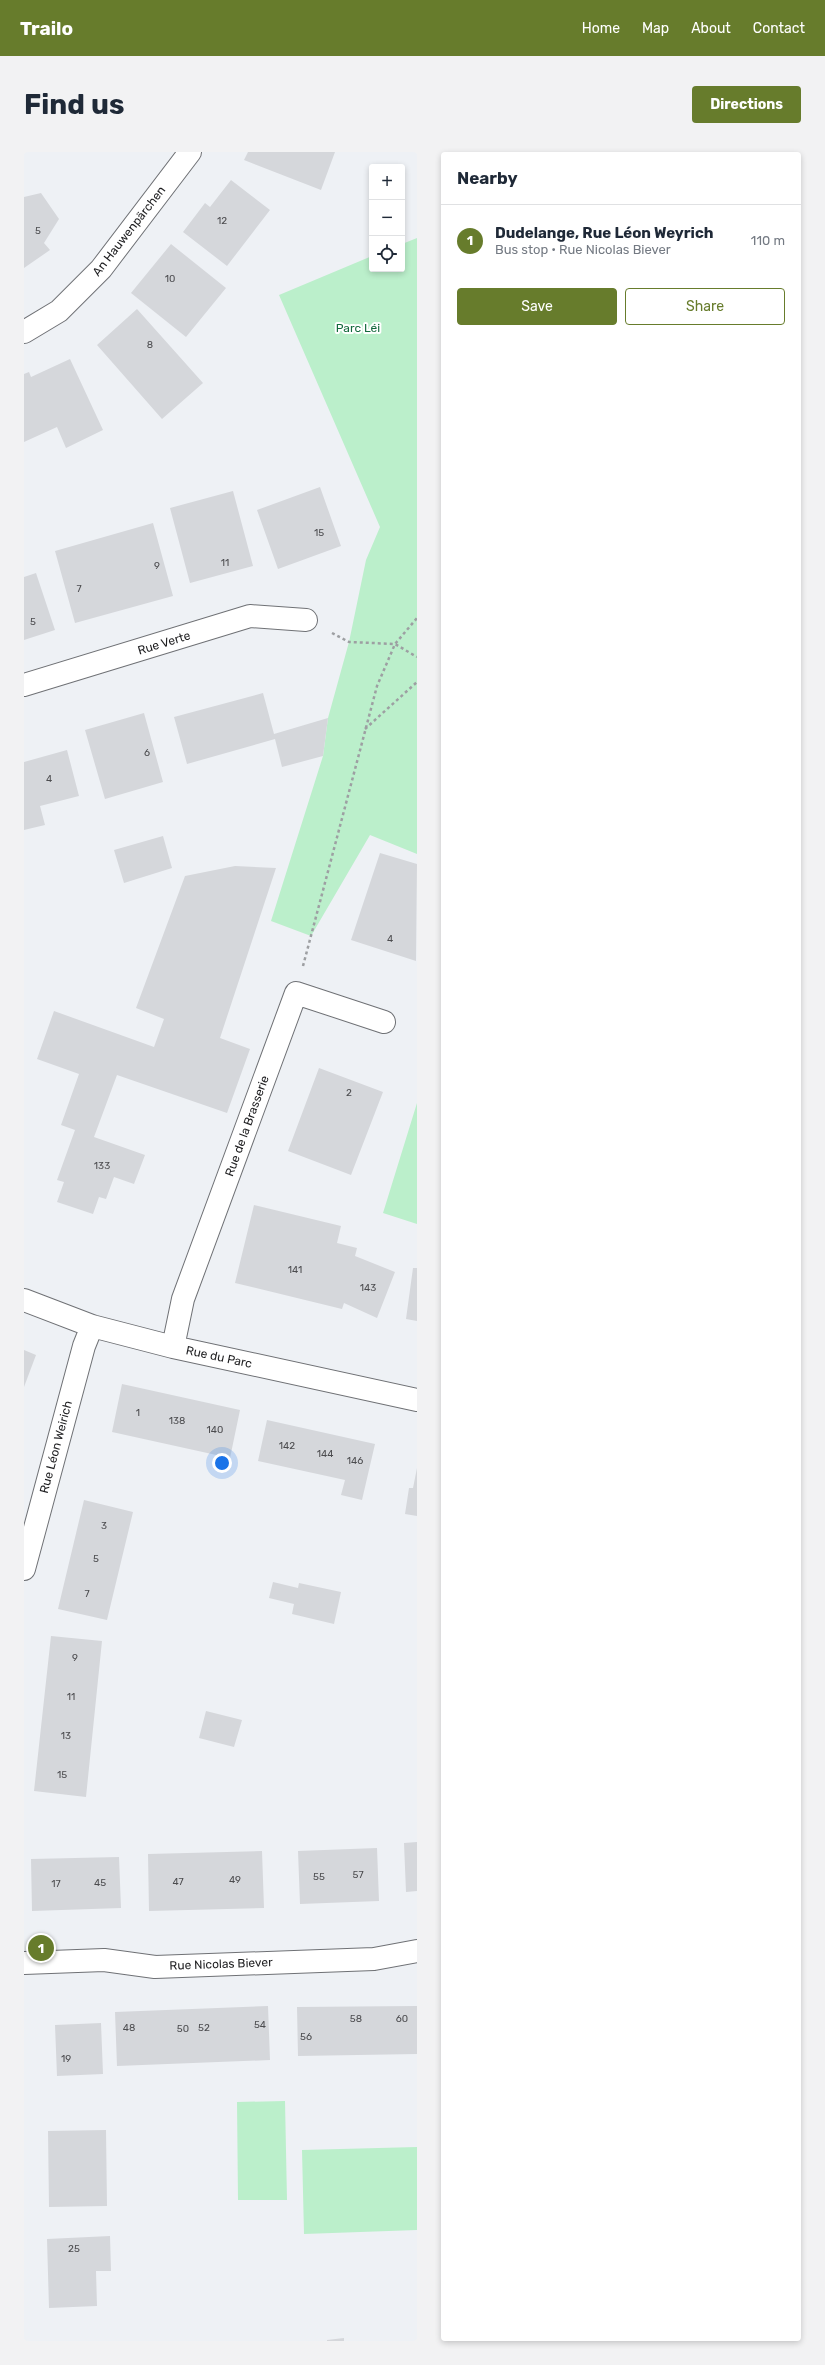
<!DOCTYPE html>
<html lang="en">
<head>
<meta charset="utf-8">
<style>
  body { margin:0; font-family:Rubik,sans-serif; background:#f2f2f3; color:#1f2937 }
  .controls { position:absolute; right:12px; top:12px; display:grid; overflow:hidden; border-radius:4px; box-shadow:0 2px 6px #0003 }
  .controls button { width:36px; height:36px; display:grid; place-items:center; padding:0; border:0; border-bottom:1px solid #e0e1e3; background:#fff; color:#1f2937; font:20px sans-serif }
  .you { position:absolute; left:198px; top:1311px; width:14px; height:14px; margin:-10px; border:3px solid #fff; border-radius:50%; background:#1a73e8; box-shadow:0 0 0 6px #1a73e833 }
  .badge { display:grid; place-items:center; width:26px; height:26px; border-radius:50%; background:#677c2c; color:#fff; font-size:13px; font-weight:700 }
  .pin { position:absolute; translate:-50% -50%; border:2px solid #fff; box-shadow:0 1px 4px #0006 }
  .list { margin:0; padding:0; list-style:none }
  h2 { display:flex; justify-content:space-between; align-items:center; height:52px; margin:0; padding:0 16px; font-size:17px }
  h2 small { font-size:13px; font-weight:400; color:#747a83 }
  .list li { display:grid; grid-template-columns:26px 1fr auto; gap:12px; align-items:center; box-sizing:border-box; height:72px; padding:0 16px; border-top:1px solid #e0e1e3 }
  .list b { display:block; font-size:15px; white-space:nowrap }
  .list p { margin:0; font-size:13px; white-space:nowrap; color:#747a83 }
  .list em { font-size:13px; font-style:normal; color:#747a83 }
  .actions { display:flex; gap:8px; padding:12px 16px }
  .actions a { flex:1; padding:9px 0; border:1px solid #677c2c; border-radius:4px; text-align:center; font-size:14px; color:#677c2c }
  .actions .main { background:#677c2c; color:#fff }
  .icon { flex:none; width:22px; height:22px; fill:none; stroke:currentColor; stroke-width:2; stroke-linecap:round; stroke-linejoin:round }
  .map { position:relative; flex:none; width:393px; height:2189px; overflow:hidden; border-radius:4px }
  header { display:flex; align-items:center; gap:24px; box-sizing:border-box; height:56px; padding:0 20px; background:#677c2c; color:#fff }
  header strong { font-size:19px }
  nav { display:flex; gap:22px; margin-inline-start:auto; font-size:14px }
  .intro { display:flex; align-items:center; justify-content:space-between; box-sizing:border-box; height:96px; padding:0 24px }
  h1 { margin:0; font-size:28px }
  .button { padding:10px 18px; border-radius:4px; background:#677c2c; color:#fff; font-size:14px; font-weight:700 }
  main { display:flex; gap:24px; padding:0 24px }
  aside { flex:1; background:#fff; border-radius:4px; box-shadow:0 2px 6px #0003 }
  .map>svg:first-child { display:block }
  .green { fill:#bbefcb }
  .building { fill:#d5d7db }
  .lines { fill:none; stroke-linecap:round; stroke-linejoin:round }
  .street-casing { stroke:#6f7175; stroke-width:24 }
  .path { stroke:#9d9fa2; stroke-width:2.5; stroke-dasharray:3 3; stroke-linecap:butt }
  .street { stroke:#fff; stroke-width:22 }
  .labels { text-anchor:middle; dominant-baseline:central; stroke-width:4; stroke-linejoin:round; paint-order:stroke }
  .number-label { font-size:10px; fill:#4c4c4f }
  .street-label { font-size:12px; fill:#1e1e20; stroke:#fff }
  .park-label { font-size:12px; fill:#13693c; stroke:#fff }
</style>
</head>
<body>
<header>
<strong>Trailo</strong>
<nav><a>Home</a><a>Map</a><a>About</a><a>Contact</a></nav>
</header>
<div class="intro"><h1>Find us</h1><a class="button">Directions</a></div>
<main>
<div class="map">
<svg width="393" height="2189" viewBox="0 0 393 2189">
  <rect width="100%" height="100%" fill="#eef1f5"/>
  <!-- green -->
  <path class="green" d="M393 86V702L346 683 287 784 247 769 299 604 304 566 325 490 342 408 356 375 255 143 348 104V117H378V92Z
    M393 951V1072L359 1061Z
    M261 1949 263 2048H214L213 1950Z
    M393 1995V2078L280 2082 278 1998Z"/>
  <!-- building -->
  <path class="building" d="M224 0H311L297 38 220 8Z
    M207 28 246 58 203 114 159 80 181 51 186 55Z
    M17 41 35 67 20 91 26 98 0 116V45Z
    M147 92 202 136 162 185 107 141Z
    M113 157 179 231 138 267 73 193Z
    M46 207 79 278 42 296 33 275 0 290V222L5 220 7 225Z
    M296 335 317 394 254 417 233 358Z
    M209 339 229 414 166 431 146 356Z
    M129 371 149 444 51 471 31 399Z
    M12 421 31 478 0 488V425Z
    M239 541 250 582 304 566 299 604 258 615 251 587 163 612 150 565Z
    M120 561 139 630 81 647 61 578Z
    M43 598 55 644 16 654 21 673 0 678V610Z
    M139 684 148 716 100 731 90 698Z
    M356 701 393 712 392 809 327 788Z
    M211 714 252 716 196 886 226 897 203 961 93 923 70 985 121 1003 110 1032 90 1025 82 1047 75 1045 69 1062 33 1050 40 1030 33 1028 51 978 37 973 55 922 13 907 30 859 130 895 140 867 112 856 161 724Z
    M295 916 359 940 327 1023 264 999Z
    M230 1053 317 1074 313 1091 333 1096 331 1104 371 1120 353 1166 320 1151 318 1157 211 1131Z
    M389 1116H393V1169L382 1167Z
    M0 1198 12 1203 0 1235Z
    M98 1232 216 1258 206 1306 88 1280Z
    M243 1268 351 1292 338 1348 317 1343 321 1328 234 1309Z
    M393 1316V1364L381 1362 385 1336H389Z
    M60 1348 109 1360 83 1468 34 1457Z
    M249 1430 274 1436 275 1431 317 1440 310 1472 268 1462 270 1452 245 1446Z
    M27 1484 78 1489 62 1645 10 1639Z
    M182 1559 218 1568 210 1595 175 1586Z
    M393 1690V1739L382 1740 380 1691Z
    M353 1696 355 1749 276 1752 274 1699Z
    M238 1699 240 1756 125 1759 124 1702Z
    M95 1705 97 1756 8 1759 7 1707Z
    M244 1854 246 1908 93 1914 91 1860Z
    M393 1854V1902L274 1904 273 1855Z
    M77 1871 79 1922 33 1924 31 1873Z
    M82 1978 83 2054 25 2055 24 1979Z
    M86 2084 87 2119H72L73 2154 25 2156 23 2087Z
    M320 2186V2189H303V2188Z"/>
  <g class="lines">
    <defs>
      <path id="street" d="M0 180 35 159 77 117 166 0
        M0 533 226 464 282 468
        M0 1148 68 1174 149 1195 393 1248
        M149 1195 159 1147 272 841 360 870
        M0 1417 60 1194 68 1174
        M0 1811 80 1808 131 1815 350 1807 393 1799"/>
    </defs>
    <!-- street casing -->
    <use href="#street" class="street-casing"/>
    <!-- path -->
    <path class="path" d="M308 481 325 490 371 492 393 505
      M341 577 393 530
      M279 814 353 534 371 492 393 466"/>
    <!-- street -->
    <use href="#street" class="street"/>
  </g>
  <g class="labels">
    <!-- number labels -->
    <g class="number-label">
      <text x="198" y="69">12</text>
      <text x="14" y="79">5</text>
      <text x="146" y="127">10</text>
      <text x="126" y="193">8</text>
      <text x="295" y="381">15</text>
      <text x="201" y="411">11</text>
      <text x="133" y="414">9</text>
      <text x="55" y="437">7</text>
      <text x="9" y="470">5</text>
      <text x="123" y="601">6</text>
      <text x="25" y="627">4</text>
      <text x="366" y="787">4</text>
      <text x="325" y="941">2</text>
      <text x="78" y="1014">133</text>
      <text x="271" y="1118">141</text>
      <text x="344" y="1136">143</text>
      <text x="114" y="1261">1</text>
      <text x="153" y="1269">138</text>
      <text x="191" y="1278">140</text>
      <text x="263" y="1294">142</text>
      <text x="301" y="1302">144</text>
      <text x="331" y="1309">146</text>
      <text x="80" y="1374">3</text>
      <text x="72" y="1407">5</text>
      <text x="63" y="1442">7</text>
      <text x="51" y="1506">9</text>
      <text x="47" y="1545">11</text>
      <text x="42" y="1584">13</text>
      <text x="38" y="1623">15</text>
      <text x="334" y="1723">57</text>
      <text x="295" y="1725">55</text>
      <text x="211" y="1728">49</text>
      <text x="154" y="1730">47</text>
      <text x="76" y="1731">45</text>
      <text x="32" y="1732">17</text>
      <text x="332" y="1867">58</text>
      <text x="378" y="1867">60</text>
      <text x="236" y="1873">54</text>
      <text x="105" y="1876">48</text>
      <text x="180" y="1876">52</text>
      <text x="159" y="1877">50</text>
      <text x="282" y="1885">56</text>
      <text x="42" y="1907">19</text>
      <text x="50" y="2097">25</text>
    </g>
    <!-- street labels -->
    <g class="street-label">
      <text transform="translate(105 79) rotate(-52)">An Hauwenpärchen</text>
      <text transform="translate(140 491) rotate(-17)">Rue Verte</text>
      <text transform="translate(223 974) rotate(-70)">Rue de la Brasserie</text>
      <text transform="translate(195 1205) rotate(12)">Rue du Parc</text>
      <text transform="translate(32 1295) rotate(-75)">Rue Léon Weirich</text>
      <text transform="translate(197 1812) rotate(-2)">Rue Nicolas Biever</text>
    </g>
    <!-- park labels -->
    <g class="park-label">
      <text x="334" y="176">Parc Léi</text>
    </g>
  </g>
</svg>
<div class="controls">
<button>+</button>
<button>−</button>
<button><svg class="icon" aria-label="locate" viewBox="0 0 24 24"><circle cx="12" cy="12" r="6"/><path d="M12 2v4M12 18v4M2 12h4M18 12h4"/></svg></button>
</div>
<div class="you"></div>
<div class="pin badge" style="left:17px;top:1796px">1</div>
</div>
<aside>
<h2>Nearby<small></small></h2>
<ul class="list">
<li><span class="badge">1</span><div><b>Dudelange, Rue Léon Weyrich</b><p>Bus stop · Rue Nicolas Biever</p></div><em>110 m</em></li>
</ul>
<div class="actions"><a class="main">Save</a><a>Share</a></div>
</aside>
</main>
</body>
</html>
